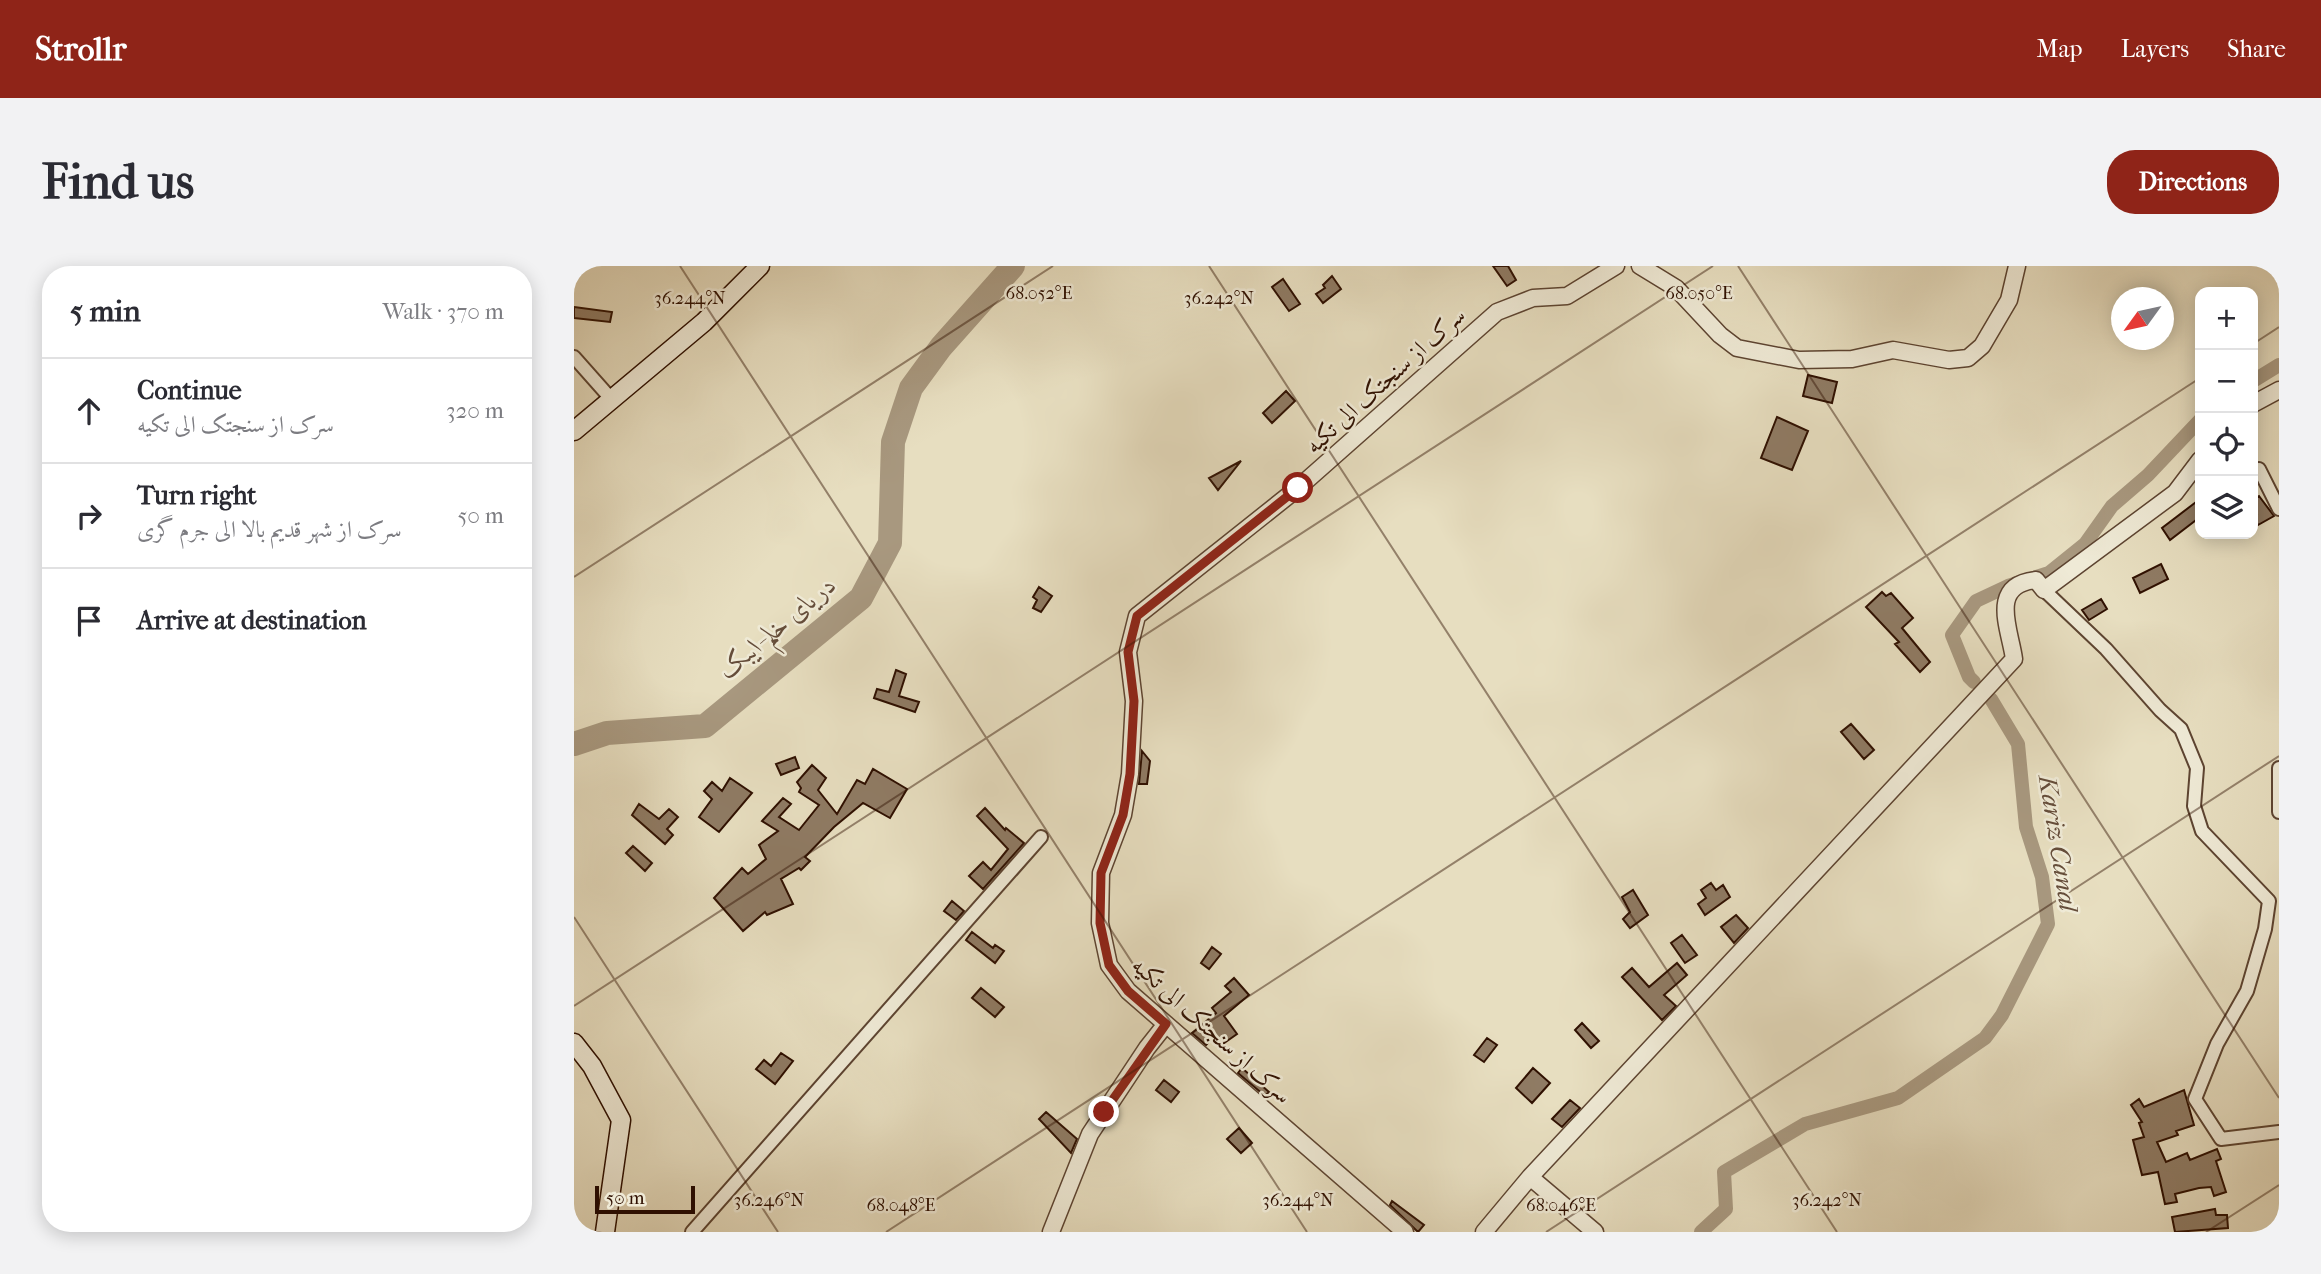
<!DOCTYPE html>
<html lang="en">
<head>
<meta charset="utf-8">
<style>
  body { margin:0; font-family:"IM FELL French Canon",Amiri,serif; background:#f2f2f3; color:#2b2b33 }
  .controls { position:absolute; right:21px; top:21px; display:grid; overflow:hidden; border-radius:14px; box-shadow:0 4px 18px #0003 }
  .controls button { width:63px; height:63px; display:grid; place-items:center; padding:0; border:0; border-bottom:2px solid #e1e1e2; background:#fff; color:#2b2b33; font:35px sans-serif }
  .compass { position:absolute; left:1537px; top:21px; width:63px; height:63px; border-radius:50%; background:#fff; box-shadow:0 4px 18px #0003; rotate:237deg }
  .scale { position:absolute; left:21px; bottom:18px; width:100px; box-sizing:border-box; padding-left:7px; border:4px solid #2f1001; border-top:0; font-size:19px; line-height:24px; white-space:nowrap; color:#2f1001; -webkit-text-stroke:5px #efead6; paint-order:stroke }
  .stop { position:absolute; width:21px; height:21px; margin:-16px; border:5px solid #8f2418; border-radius:50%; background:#fff }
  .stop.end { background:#8f2418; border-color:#fff; box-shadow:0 2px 7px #0008 }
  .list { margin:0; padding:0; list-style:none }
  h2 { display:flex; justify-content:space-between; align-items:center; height:91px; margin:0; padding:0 28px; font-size:30px }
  h2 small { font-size:23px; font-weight:400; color:#7c7c81 }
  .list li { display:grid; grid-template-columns:46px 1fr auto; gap:21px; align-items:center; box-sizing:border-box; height:105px; padding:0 28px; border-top:2px solid #e1e1e2 }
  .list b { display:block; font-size:26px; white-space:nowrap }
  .list p { margin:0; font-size:23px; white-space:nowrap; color:#7c7c81 }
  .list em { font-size:23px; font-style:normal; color:#7c7c81 }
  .icon { flex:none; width:38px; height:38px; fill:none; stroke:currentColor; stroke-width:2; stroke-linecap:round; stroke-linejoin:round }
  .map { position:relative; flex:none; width:1705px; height:966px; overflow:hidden; border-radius:28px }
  header { display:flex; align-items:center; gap:42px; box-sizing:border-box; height:98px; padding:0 35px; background:#8f2418; color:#fff }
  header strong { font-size:33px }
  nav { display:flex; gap:38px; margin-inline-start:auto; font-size:24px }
  .intro { display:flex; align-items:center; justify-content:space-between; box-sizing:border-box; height:168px; padding:0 42px }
  h1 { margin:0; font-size:49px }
  .button { padding:18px 32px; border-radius:28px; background:#8f2418; color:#fff; font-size:24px; font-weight:700 }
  main { display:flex; gap:42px; padding:0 42px }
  aside { flex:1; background:#fff; border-radius:28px; box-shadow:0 4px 18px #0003 }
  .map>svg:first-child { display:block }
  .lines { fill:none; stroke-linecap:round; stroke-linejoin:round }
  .canal { stroke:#a8987f; stroke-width:14 }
  .river { stroke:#a8987f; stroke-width:24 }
  .building { fill:#8f7b64; stroke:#2f1001; stroke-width:2 }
  .minor-casing { stroke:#5d4431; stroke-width:16 }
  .tertiary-casing { stroke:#5d4431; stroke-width:19 }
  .secondary-casing { stroke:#2f1001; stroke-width:21 }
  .minor { stroke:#efead6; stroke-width:12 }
  .tertiary { stroke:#efead6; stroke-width:16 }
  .secondary { stroke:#efead6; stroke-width:18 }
  .route { stroke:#8f2418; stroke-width:9 }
  .ticks { fill:none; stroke:#2f1001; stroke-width:2; stroke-opacity:0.45 }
  .labels { text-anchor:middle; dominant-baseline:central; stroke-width:5; stroke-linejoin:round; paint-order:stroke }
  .street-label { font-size:24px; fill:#2f1001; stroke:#efead6 }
  .water-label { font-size:26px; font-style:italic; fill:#654d3a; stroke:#efead6 }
  .ticks-label { font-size:18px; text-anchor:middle; fill:#2f1001; stroke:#efead6; stroke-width:5; stroke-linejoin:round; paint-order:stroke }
</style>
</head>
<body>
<header>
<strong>Strollr</strong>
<nav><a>Map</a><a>Layers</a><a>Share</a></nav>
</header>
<div class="intro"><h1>Find us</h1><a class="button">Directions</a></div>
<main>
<aside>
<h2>5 min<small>Walk · 370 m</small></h2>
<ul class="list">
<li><svg class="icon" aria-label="ahead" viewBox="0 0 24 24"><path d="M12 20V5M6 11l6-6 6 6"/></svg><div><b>Continue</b><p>سرک از سنجتک الی تکیه</p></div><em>320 m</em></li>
<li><svg class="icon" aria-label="right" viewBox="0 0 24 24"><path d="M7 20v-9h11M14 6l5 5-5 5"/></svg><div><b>Turn right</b><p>سرک از شهر قدیم بالا الی جرم گری</p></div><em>50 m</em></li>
<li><svg class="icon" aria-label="arrive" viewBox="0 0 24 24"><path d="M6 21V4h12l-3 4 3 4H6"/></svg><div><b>Arrive at destination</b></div></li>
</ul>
</aside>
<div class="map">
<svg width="1705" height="966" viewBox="0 0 1705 966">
  <rect width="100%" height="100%" fill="#e7dec0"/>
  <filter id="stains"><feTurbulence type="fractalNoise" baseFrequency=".00286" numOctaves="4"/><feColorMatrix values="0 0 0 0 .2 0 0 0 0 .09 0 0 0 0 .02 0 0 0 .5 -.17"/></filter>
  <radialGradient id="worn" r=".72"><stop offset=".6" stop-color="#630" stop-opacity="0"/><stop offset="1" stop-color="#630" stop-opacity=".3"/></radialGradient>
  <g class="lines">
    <!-- canal -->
    <path class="canal" d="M1679 115 1705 99
      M1400 416 1395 411 1378 369 1402 335 1434 320 1475 307 1511 278 1538 240 1574 209 1626 154
      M1127 966 1152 943 1150 906 1231 858 1324 832 1411 772 1428 749 1474 658 1468 611 1452 561 1444 478 1417 433"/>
    <!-- river -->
    <path class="river" d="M0 478 33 467 131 460 287 332 316 277 319 176 337 122 367 81 439 0"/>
  </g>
  <!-- building -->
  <path class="building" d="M919 0H934L942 14 933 20Z
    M758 10 767 23 749 37 742 28 751 22 749 19Z
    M709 13 726 38 715 45 698 21Z
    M0 41 38 46 36 56 0 52Z
    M1234 109 1263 116 1258 137 1229 130Z
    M712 125 721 135 698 157 689 147Z
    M1203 151 1234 165 1218 204 1187 192Z
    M667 195 644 224 635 212Z
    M1685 230 1700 250 1684 259 1679 251 1683 248 1679 234Z
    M1626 233V251L1596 274 1588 262Z
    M1587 298 1594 313 1566 327 1559 312Z
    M465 321 478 330 467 346 459 342 463 334 459 331Z
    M1308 326 1312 330 1317 327 1339 352 1328 362 1356 396 1346 406 1321 378 1325 376 1292 341Z
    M1527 333 1533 343 1515 354 1508 344Z
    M322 404 332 408 325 430 345 436 341 446 300 432 303 423 315 426Z
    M1277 458 1300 484 1290 493 1267 466Z
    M568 485 576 495 573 518H565Z
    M221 491 225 502 207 509 202 498Z
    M238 499 252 512 244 524 263 548 283 514 291 518 299 503 333 523 316 552 289 537 260 561 231 591 236 595 227 604 225 602 207 613 219 638 193 649 191 646 169 665 140 632 168 602 174 608 192 593 185 579 204 565 188 555 209 532 217 538 205 551 225 564 245 539 225 526 227 522 223 516Z
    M156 512 178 527 145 566 125 551 138 533 130 525 138 516 148 525Z
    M65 538 85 553 95 543 104 551 93 563 99 569 91 578 58 549Z
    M411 542 431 564 432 562 450 577 409 623 395 610 409 596 417 604 434 583 403 550Z
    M59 580 78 597 71 605 52 587Z
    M1137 617 1142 624 1149 619 1156 631 1131 649 1124 638 1132 632 1127 624Z
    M1059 624 1074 649 1056 662 1049 653 1056 646 1048 631Z
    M378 635 390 645 382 654 370 645Z
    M1162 649 1174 662 1160 677 1147 661Z
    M398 666 419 682 421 679 430 685 421 697 392 674Z
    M1108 669 1123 689 1111 697 1097 677Z
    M638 681 647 688 635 703 627 697Z
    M1103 697 1113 709 1090 729 1102 740 1088 754 1048 711 1058 702 1075 721Z
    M660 712 675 729 650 750 663 768 646 780 639 771 632 779 618 767 642 747 638 742 657 726 651 720Z
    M407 722 430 741 421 751 398 732Z
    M1008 757 1025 775 1017 782 1001 764Z
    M913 772 923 779 910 796 900 789Z
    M207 787 219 795 201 818 182 803 190 794 197 800Z
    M668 802 695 826 691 830 664 807Z
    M959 802 976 817 958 837 942 822Z
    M590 814 605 826 597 836 582 824Z
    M1610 824 1620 859 1602 865 1604 869 1583 876 1592 896 1613 887 1616 894 1643 883 1647 893 1642 895 1652 926 1640 930 1637 921 1625 922 1601 928 1603 936 1591 938 1584 906 1568 909 1559 874 1570 871 1565 857 1568 856 1557 839 1565 833 1570 841Z
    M996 834 1006 842 988 861 978 853Z
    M472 846 503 873 497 887 465 853Z
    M665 862 678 877 667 887 653 873Z
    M818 935 850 959 844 966 816 939Z
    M1641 943 1642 949H1653L1654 962 1601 966 1598 951Z"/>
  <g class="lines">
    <defs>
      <path id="minor" d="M0 91 39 135
        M1685 203 1705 243
        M1470 324 1532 383 1586 444 1607 463 1623 502 1620 540 1628 565 1695 635 1691 663 1673 725 1643 778 1621 833 1647 873 1705 866
        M1705 502V546
        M118 966 467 571"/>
      <path id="tertiary" d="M1066 0 1102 22 1146 69 1163 82 1225 94 1278 93 1319 84 1375 94 1394 92 1408 80 1435 34 1443 0
        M1679 138 1705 124
        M956 911 1440 393C1436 363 1414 319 1462 314L1470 324 1601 227 1626 194
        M477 966 516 868 573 782 592 758
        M831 966 554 725 535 699 526 657 527 607 549 549 556 508 560 435 554 386 563 350 724 222 923 46 959 32 993 30 1042 0
        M910 966 956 911 1021 966"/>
      <path id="secondary" d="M0 165 130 56 186 0
        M0 777 18 800 47 854 31 966"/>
    </defs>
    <!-- minor casing -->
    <use href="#minor" class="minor-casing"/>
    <!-- tertiary casing -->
    <use href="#tertiary" class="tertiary-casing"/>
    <!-- secondary casing -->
    <use href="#secondary" class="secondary-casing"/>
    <!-- minor -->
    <use href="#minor" class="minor"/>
    <!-- tertiary -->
    <use href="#tertiary" class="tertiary"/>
    <!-- secondary -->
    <use href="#secondary" class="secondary"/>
  </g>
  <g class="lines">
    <!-- route -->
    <path class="route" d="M530 846 592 758 554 725 535 699 526 657 527 607 549 549 556 508 560 435 554 386 563 350 724 222"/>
  </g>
  <!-- ticks -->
  <path class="ticks" d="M106 0 733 966M635 0 1263 966M1164 0 1705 832M1694 0 1705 18M1679 78 1705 61M0 311 479 0M0 651 204 966M0 740 1139 0M312 966 1626 112M972 966 1705 490M1632 966 1705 919"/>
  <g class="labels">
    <!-- street labels -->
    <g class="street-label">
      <text transform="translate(811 114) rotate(-42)">سرک از سنجتک الی تکیه</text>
      <text transform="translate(638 764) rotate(42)">سرک از سنجتک الی تکیه</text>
    </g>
    <!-- water labels -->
    <g class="water-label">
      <text transform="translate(203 361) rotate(-40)">دریای خلم-ایبک</text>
      <text transform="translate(1484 577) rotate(81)">Kariz Canal</text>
    </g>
  </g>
  <g class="ticks-label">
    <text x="465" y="33">68.052°E</text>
    <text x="1125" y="33">68.050°E</text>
    <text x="116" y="38">36.244°N</text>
    <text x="645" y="38">36.242°N</text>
    <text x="195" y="940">36.246°N</text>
    <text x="724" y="940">36.244°N</text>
    <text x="1253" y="940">36.242°N</text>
    <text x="327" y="945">68.048°E</text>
    <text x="987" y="945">68.046°E</text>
  </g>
  <rect width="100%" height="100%" filter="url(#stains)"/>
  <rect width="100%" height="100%" fill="url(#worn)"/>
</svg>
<div class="controls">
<button>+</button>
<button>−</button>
<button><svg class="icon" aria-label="locate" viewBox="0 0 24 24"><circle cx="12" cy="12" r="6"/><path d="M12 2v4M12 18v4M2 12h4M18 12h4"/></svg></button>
<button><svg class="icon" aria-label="layers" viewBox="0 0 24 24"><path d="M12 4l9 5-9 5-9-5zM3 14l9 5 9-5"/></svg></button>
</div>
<svg class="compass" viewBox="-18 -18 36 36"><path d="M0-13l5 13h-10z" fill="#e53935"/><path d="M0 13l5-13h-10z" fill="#7c7c81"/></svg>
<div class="scale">50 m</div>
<div class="stop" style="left:724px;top:222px"></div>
<div class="stop end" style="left:530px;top:846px"></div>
</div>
</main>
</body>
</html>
